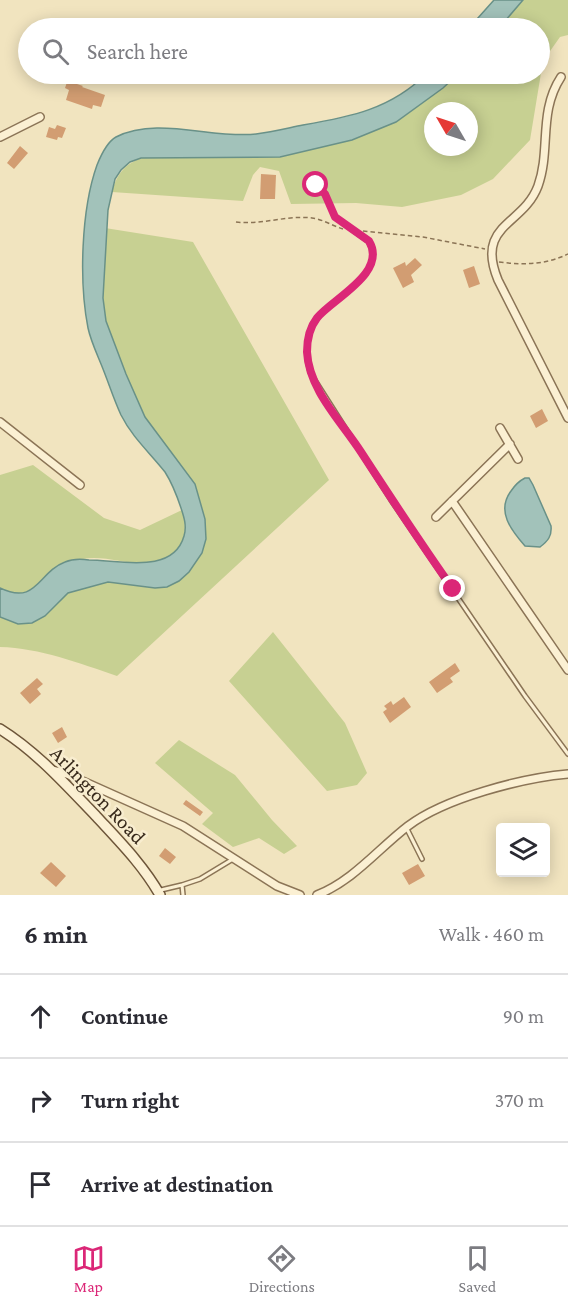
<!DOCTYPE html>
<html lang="en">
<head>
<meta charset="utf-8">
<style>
  body { margin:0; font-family:"Crimson Pro",serif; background:#f2f2f3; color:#2b2b33 }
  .controls { position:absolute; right:18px; bottom:18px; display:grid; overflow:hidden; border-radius:6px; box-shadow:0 3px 15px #0003 }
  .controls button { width:54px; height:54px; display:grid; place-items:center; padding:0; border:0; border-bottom:2px solid #e1e1e2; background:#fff; color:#2b2b33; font:30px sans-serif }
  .compass { position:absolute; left:424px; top:102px; width:54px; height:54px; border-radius:50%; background:#fff; box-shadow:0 3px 15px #0003; rotate:309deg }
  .stop { position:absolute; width:18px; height:18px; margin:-14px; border:4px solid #db2777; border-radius:50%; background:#fff }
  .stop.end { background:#db2777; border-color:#fff; box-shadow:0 2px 6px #0008 }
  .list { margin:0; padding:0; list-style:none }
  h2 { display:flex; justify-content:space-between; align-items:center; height:78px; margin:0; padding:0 24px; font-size:26px }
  h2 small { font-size:20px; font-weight:400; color:#7c7c81 }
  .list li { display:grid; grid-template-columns:39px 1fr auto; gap:18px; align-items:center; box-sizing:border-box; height:84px; padding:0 24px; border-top:2px solid #e1e1e2 }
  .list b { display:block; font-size:22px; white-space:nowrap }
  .list em { font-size:20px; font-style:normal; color:#7c7c81 }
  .icon { flex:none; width:33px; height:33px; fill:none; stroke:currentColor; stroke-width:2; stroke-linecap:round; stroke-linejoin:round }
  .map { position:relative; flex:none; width:568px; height:895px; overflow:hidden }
  .search { position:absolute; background:#fff; box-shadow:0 3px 15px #0003; left:18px; right:18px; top:18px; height:66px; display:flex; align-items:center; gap:15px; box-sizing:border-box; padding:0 21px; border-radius:33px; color:#7c7c81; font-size:22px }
  .sheet { height:330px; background:#fff }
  nav { display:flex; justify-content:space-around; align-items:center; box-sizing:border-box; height:84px; border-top:2px solid #e1e1e2; background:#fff; font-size:16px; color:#7c7c81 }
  nav a { display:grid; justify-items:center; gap:3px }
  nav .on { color:#db2777 }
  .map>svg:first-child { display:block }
  .green { fill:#c7d092; fill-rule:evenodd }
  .water { fill:#a2c2ba; stroke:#699188; stroke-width:1.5 }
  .building { fill:#d29d72 }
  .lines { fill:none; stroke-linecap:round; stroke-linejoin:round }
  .lane-casing { stroke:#8b7456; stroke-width:6 }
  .street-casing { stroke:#8b7456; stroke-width:10 }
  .secondary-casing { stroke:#6d5539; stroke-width:12 }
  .path { stroke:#8b7456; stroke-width:1.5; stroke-dasharray:4.5 3; stroke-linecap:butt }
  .lane { stroke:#fbf0d3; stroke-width:3 }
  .street { stroke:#fbf0d3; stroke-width:7 }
  .secondary { stroke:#fbf0d3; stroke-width:9 }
  .route { stroke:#db2777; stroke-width:8 }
  .labels { text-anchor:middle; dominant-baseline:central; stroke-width:5; stroke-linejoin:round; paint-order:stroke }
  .street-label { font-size:21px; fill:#392b1c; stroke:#f8edcf }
</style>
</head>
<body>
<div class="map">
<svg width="568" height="895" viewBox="0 0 568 895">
  <rect width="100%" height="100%" fill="#f1e4bf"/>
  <!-- green -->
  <path class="green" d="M523 0H568V35L560 37 543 61 530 140 493 179 461 195 402 207 356 203 291 204 279 171 260 167 253 175 243 201 112 192C117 174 124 165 141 158L279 157 317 148 396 122 443 88 458 74H540V28H499ZM433 111H469V147H433Z
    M105 228 193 242 329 480 117 676C79 663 40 648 0 647V617L18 624 56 604 67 593 79 589 108 582 155 588 205 519 195 484 145 417 126 374 111 336 106 321 103 298Z
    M33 465 104 518 140 530 182 510C186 524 187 537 177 549 152 578 114 553 83 559 73 562 54 573 45 579 37 584 29 595 18 594 12 594 5 590 0 588V475Z
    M273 632 345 723 367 773 357 785 327 791 229 681Z
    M179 740 235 775 272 820 297 846 284 854 259 838 233 847 202 824 213 813 155 763Z"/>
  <!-- water -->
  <path class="water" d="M494 0H523L499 28H469Z
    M426 74H458L443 88 396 122 352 140 280 157 141 158 130 162 121 170 115 179 108 210 103 298 106 321 126 374 145 417 195 484 205 519 206 539 202 553 189 572 179 581 167 587 155 588 108 582 68 593 45 616 32 623 18 624 0 617V588C37 606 38 572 65 562 72 559 82 559 89 560 119 560 173 575 184 536 187 526 184 517 181 508 177 496 172 483 165 472 150 453 132 437 121 415 114 400 109 384 103 369 98 356 91 342 88 328 79 282 81 210 97 165 101 155 107 142 116 137 157 116 212 139 256 134 272 132 288 128 303 125 350 117 391 109 426 74Z
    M525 478H529L533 485 551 526C552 536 548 541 540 547L525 546C511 530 496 511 511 491 515 485 519 481 525 478Z"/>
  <!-- building -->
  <path class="building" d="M69 76 76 78 74 83 83 86 82 87 105 95 101 107 93 105 92 109 66 100 69 90 65 88Z
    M57 125 66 128 62 138 58 137 57 140 46 137 49 127 55 129Z
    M20 146 28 153 14 169 7 163Z
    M261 174 276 175 275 199H260Z
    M415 258 422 265 411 275 414 282 403 288 393 268 405 262 406 266Z
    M474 266 480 284 469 288 463 270Z
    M542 409 548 421 536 428 530 416Z
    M455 663 460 671 450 678 453 682 437 693 429 682Z
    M37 678 43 684 37 689 41 694 30 704 20 693Z
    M404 697 411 707 390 723 383 712 387 709 384 706 391 701 393 705Z
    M62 727 67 737 58 743 52 733Z
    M186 800 203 812 200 816 183 804Z
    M165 848 176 857 170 864 159 856Z
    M51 862 66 876 56 887 40 873Z
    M418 864 425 876 409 885 402 873Z"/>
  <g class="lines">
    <defs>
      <path id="lane" d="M317 185 325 194 335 217 368 241C391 277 320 302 311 328 306 342 306 361 311 374L391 500 525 696 568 754
        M407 829 422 859
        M182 885 200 879 233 859
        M161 890 182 885 183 895"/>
      <path id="street" d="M561 77C538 112 551 150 538 186 523 226 475 224 498 280L568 418
        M0 137 40 117
        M0 422 80 485
        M500 428 518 459
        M452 501 568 670
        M436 517 510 444
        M52 770 67 774 183 826 277 886 300 895
        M317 895C353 881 378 849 408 826 445 798 522 778 568 774"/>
      <path id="secondary" d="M0 729C37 752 66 785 96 816 119 841 143 865 160 895"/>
    </defs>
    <!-- lane casing -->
    <use href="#lane" class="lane-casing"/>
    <!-- street casing -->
    <use href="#street" class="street-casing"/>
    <!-- secondary casing -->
    <use href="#secondary" class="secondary-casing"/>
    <!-- path -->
    <path class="path" d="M236 222C262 225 287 215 312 218 322 219 333 226 343 229
      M363 231 423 237 485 249
      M499 262C523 265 545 265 568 254"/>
    <!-- lane -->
    <use href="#lane" class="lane"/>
    <!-- street -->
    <use href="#street" class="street"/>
    <!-- secondary -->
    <use href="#secondary" class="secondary"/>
  </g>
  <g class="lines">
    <!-- route -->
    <path class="route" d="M316 185 325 194 335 217 369 241C388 273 332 299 317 318 310 327 307 340 307 352 309 390 341 421 361 452 391 498 421 544 453 589"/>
  </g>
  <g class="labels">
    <!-- street labels -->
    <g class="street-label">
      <text transform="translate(98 795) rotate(46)">Arlington Road</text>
    </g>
  </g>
</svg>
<div class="controls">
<button><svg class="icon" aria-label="layers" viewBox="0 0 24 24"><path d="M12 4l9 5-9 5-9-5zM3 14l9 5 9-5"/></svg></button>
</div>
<svg class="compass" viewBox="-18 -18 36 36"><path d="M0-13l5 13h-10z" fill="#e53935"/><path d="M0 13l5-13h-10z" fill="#7c7c81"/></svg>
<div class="stop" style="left:316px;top:185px"></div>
<div class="stop end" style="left:453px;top:589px"></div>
<div class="search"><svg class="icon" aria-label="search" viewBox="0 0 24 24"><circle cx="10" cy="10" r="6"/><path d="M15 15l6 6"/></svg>Search here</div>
</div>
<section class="sheet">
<h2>6 min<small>Walk · 460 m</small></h2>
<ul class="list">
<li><svg class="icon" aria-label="ahead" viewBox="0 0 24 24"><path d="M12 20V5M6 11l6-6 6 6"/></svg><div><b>Continue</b></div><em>90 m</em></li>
<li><svg class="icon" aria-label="right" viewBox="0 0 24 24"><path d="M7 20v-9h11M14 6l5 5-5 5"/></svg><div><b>Turn right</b></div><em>370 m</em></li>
<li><svg class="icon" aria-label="arrive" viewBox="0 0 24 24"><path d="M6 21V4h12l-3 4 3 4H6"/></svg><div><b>Arrive at destination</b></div></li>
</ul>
</section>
<nav>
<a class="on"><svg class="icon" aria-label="map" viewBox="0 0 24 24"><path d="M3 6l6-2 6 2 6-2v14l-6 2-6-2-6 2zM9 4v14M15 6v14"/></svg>Map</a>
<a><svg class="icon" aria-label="directions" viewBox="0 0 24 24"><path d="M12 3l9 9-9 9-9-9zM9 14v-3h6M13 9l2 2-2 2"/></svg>Directions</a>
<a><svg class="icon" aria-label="saved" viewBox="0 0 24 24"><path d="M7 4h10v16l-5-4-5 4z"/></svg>Saved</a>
</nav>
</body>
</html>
